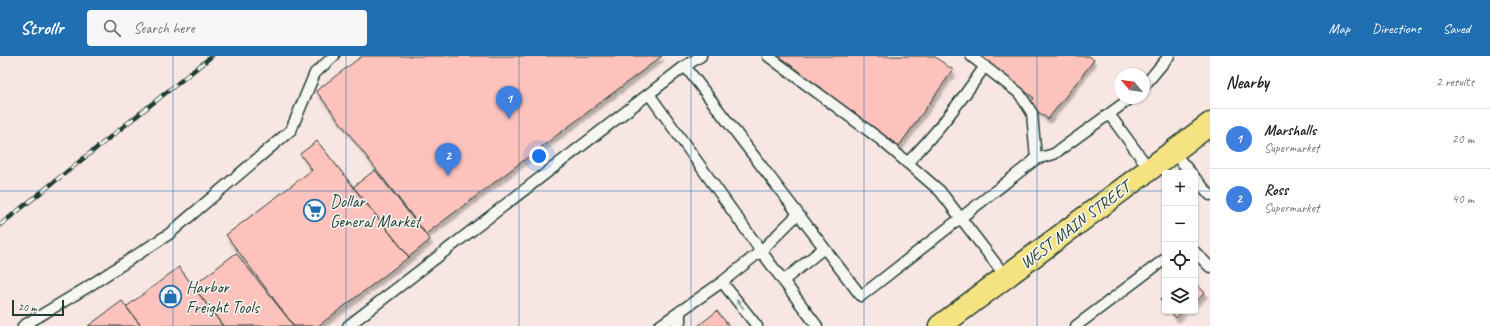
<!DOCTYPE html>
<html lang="en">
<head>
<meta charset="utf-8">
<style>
  body { margin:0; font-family:Caveat,sans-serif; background:#f6f6f6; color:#222 }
  .controls { position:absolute; right:12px; bottom:12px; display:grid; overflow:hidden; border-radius:4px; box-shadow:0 1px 3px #0004 }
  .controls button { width:36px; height:36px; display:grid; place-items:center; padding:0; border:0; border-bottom:1px solid #e0e0e0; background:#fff; color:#222; font:20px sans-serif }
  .compass { position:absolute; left:1114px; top:12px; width:36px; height:36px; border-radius:50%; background:#fff; box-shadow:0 1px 3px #0004; rotate:299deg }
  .scale { position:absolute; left:12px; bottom:10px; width:52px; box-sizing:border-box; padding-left:4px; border:2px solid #1f3d34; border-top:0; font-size:11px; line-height:14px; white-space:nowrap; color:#1f3d34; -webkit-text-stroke:3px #f6f6f2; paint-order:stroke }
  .you { position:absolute; left:539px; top:100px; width:14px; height:14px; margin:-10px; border:3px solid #fff; border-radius:50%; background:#1a73e8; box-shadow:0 0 0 6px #1a73e833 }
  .badge { display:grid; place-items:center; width:26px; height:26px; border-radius:50%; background:#1f6fb2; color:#fff; font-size:13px; font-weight:700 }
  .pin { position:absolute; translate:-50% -33px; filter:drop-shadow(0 1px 2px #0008) }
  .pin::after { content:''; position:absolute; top:21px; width:14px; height:12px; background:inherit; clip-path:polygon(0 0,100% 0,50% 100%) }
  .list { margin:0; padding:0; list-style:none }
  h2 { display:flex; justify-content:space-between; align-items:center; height:52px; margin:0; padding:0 16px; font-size:17px }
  h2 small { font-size:13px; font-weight:400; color:#767676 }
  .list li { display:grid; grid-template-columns:26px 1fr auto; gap:12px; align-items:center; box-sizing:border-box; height:60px; padding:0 16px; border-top:1px solid #e0e0e0 }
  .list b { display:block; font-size:15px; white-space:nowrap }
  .list p { margin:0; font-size:13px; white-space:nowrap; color:#767676 }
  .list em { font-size:13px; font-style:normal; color:#767676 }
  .icon { flex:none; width:22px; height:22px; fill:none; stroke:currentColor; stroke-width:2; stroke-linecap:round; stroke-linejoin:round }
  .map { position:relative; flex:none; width:1210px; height:270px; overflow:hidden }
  header { display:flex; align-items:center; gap:24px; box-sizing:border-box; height:56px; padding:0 20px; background:#1f6fb2; color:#fff }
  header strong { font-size:19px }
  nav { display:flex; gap:22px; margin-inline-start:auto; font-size:14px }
  .search { width:280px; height:36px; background:#f6f6f6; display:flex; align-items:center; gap:10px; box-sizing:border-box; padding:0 14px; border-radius:4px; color:#767676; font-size:15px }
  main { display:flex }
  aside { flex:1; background:#fff }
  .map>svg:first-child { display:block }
  .building { fill:#fec2bc; stroke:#1f3d34; filter:url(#shadow) }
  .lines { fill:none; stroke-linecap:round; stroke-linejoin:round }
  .lane-casing { stroke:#1f3d34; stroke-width:13 }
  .primary-casing { stroke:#1f3d34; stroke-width:25 }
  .lane { stroke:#f6f6f2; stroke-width:10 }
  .primary { stroke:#f5e382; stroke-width:22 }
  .rail-casing { stroke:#1f3d34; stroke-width:4.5 }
  .rail { stroke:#f6f6f2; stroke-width:3; stroke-dasharray:9; stroke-linecap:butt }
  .oneway { fill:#8a9a93 }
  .grid { fill:none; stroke:#1f6fb2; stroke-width:1; stroke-opacity:0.55 }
  .labels { text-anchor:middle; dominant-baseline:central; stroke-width:3; stroke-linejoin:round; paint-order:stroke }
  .poi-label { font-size:17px; fill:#1f3d34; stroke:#f6f6f2; text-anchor:start }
  .street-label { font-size:17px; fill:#1f3d34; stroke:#f6f6f2 }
</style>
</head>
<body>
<header>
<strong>Strollr</strong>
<div class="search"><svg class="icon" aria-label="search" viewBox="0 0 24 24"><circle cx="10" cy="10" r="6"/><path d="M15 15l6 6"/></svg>Search here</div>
<nav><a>Map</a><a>Directions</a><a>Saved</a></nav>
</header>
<main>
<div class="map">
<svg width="1210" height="270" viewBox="0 0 1210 270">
  <defs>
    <filter id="shadow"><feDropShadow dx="2.5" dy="4.5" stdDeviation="1" flood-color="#0004"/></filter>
  </defs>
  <rect width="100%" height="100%" fill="#f8e6e2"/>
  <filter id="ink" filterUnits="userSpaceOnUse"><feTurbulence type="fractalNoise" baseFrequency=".025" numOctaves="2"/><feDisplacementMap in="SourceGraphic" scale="8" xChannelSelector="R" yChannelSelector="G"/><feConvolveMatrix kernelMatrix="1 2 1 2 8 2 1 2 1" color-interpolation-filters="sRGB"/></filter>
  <g filter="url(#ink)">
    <!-- building -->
    <path class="building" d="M362 0H662L426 178 316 35Z
      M775 0H934L953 14 899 90Z
      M980 0H1089L1094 4 1048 63 1029 49 1034 42Z
      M317 85 409 201 318 270H294L226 179 312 114 300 98Z
      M375 114 430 184 409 201 353 131Z
      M236 197 294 270H223L193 230Z
      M179 211 193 230 223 270H141L126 251Z
      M1195 226 1205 237 1195 246Z
      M1165 238V249L1160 243Z
      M122 245 141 270H88Z
      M717 255 729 270H698Z
      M1170 255H1184L1176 262Z"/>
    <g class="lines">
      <defs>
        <path id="lane" d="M768 0 881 84 940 135 1006 221
          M685 10 701 0
          M1144 30 1169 0
          M649 38 761 195 798 158
          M1109 58 1150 114
          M1173 96 1191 117
          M1036 103 1054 98 1131 42
          M907 107C937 77 961 45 985 10
          M1195 122 1210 139
          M1195 196 1210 211
          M783 225 824 192
          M722 226 757 270
          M23 270 86 232 169 178 291 74 315 17 334 0
          M348 270 685 10 861 240 1036 103 1032 57 1019 37 971 0
          M659 270 722 226 761 195 817 270
          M676 270 680 266V255
          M1076 270 1165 203"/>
        <path id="primary" d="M940 270 1210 68"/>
      </defs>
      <!-- lane casing -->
      <use href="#lane" class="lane-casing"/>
      <!-- primary casing -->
      <use href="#primary" class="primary-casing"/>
      <!-- lane -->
      <use href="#lane" class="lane"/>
      <!-- primary -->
      <use href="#primary" class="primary"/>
      <defs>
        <path id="rail" d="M0 169 212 0"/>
      </defs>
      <!-- rail casing -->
      <use href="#rail" class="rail-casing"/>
      <!-- rail -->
      <use href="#rail" class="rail"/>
    </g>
    <!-- one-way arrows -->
    <defs><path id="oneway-solid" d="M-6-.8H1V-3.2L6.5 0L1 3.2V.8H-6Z"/></defs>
    <use class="oneway" href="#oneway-solid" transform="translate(740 248) rotate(-128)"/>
  </g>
  <!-- grid -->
  <path class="grid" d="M173 0V270M346 0V270M519 0V270M691 0V270M864 0V270M1037 0V270M0 135H1165M1195 135H1210"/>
  <!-- icons -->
  <defs>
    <symbol id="supermarket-ring" viewBox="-11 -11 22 22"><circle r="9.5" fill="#f6f6f2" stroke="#1f6fb2" stroke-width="1.5"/><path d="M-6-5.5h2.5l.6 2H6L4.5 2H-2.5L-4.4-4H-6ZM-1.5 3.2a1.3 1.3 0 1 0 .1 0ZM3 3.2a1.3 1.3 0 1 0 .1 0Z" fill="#1f6fb2"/></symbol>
    <symbol id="shop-ring" viewBox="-11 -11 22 22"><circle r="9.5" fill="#f6f6f2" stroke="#1f6fb2" stroke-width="1.5"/><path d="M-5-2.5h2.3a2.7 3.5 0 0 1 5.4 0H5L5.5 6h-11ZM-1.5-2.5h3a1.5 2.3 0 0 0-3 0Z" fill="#1f6fb2"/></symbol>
  </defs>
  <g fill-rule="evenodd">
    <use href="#supermarket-ring" x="302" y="142" width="25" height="25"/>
    <use href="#shop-ring" x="158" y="228" width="25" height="25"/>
  </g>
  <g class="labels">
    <!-- poi labels -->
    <g class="poi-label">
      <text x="330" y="145">Dollar<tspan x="330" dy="20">General Market</tspan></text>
      <text x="186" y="231">Harbor<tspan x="186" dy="20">Freight Tools</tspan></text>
    </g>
    <!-- street labels -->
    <g class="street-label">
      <text transform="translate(1075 169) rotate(-37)">WEST MAIN STREET</text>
    </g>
  </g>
</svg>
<div class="controls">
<button>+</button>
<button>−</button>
<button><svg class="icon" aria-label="locate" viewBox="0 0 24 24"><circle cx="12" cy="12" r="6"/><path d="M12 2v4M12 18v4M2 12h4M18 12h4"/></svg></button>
<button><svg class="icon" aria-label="layers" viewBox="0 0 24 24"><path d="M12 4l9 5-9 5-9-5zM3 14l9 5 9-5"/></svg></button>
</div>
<svg class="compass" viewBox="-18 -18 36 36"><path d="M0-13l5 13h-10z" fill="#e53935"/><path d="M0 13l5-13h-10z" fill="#767676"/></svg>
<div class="scale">20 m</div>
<div class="you"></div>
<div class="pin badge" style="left:509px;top:63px;background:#3f7fe0">1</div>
<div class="pin badge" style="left:448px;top:120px;background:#3f7fe0">2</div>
</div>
<aside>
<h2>Nearby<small>2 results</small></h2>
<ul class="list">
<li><span class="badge" style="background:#3f7fe0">1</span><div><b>Marshalls</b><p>Supermarket</p></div><em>20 m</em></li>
<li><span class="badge" style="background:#3f7fe0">2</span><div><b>Ross</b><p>Supermarket</p></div><em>40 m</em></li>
</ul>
</aside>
</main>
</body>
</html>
